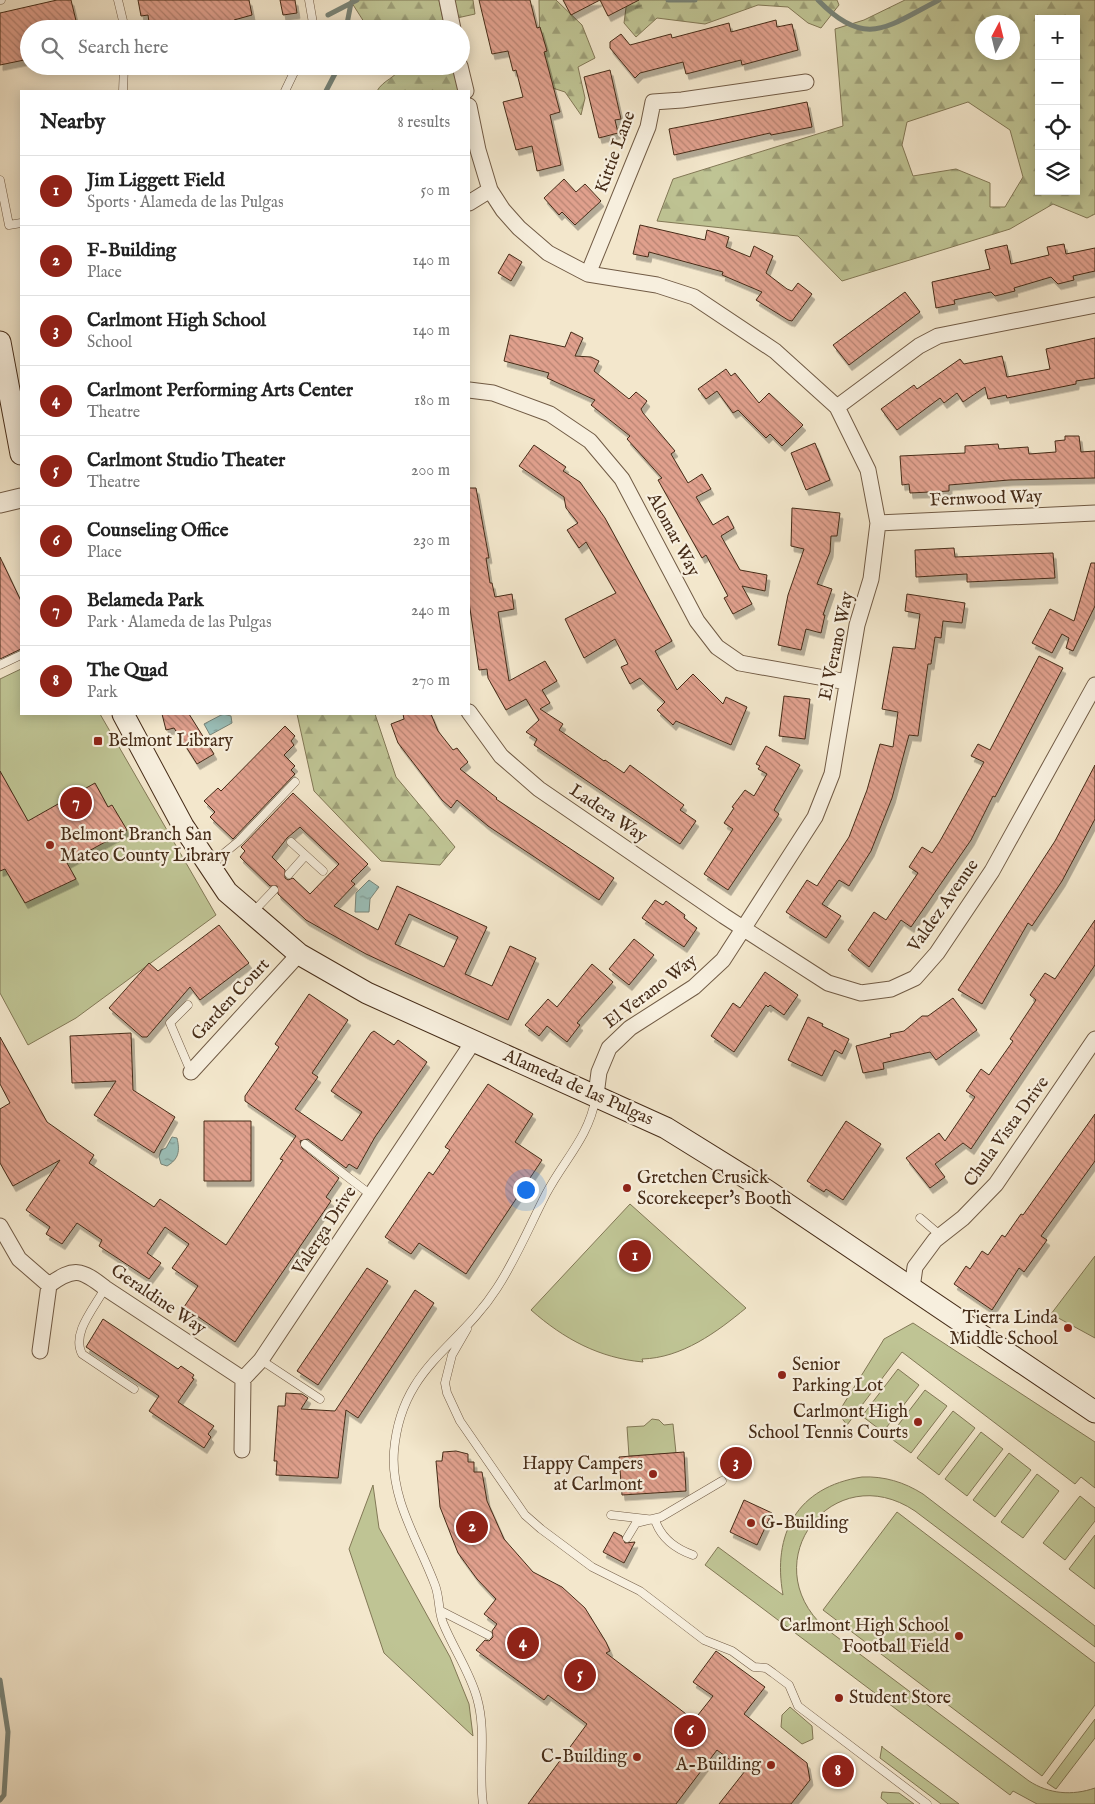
<!DOCTYPE html>
<html lang="en">
<head>
<meta charset="utf-8">
<style>
  body { margin:0; font-family:"IM FELL English",serif; background:#f6f6f6; color:#222 }
  .controls { position:absolute; right:15px; top:15px; display:grid; overflow:hidden; border-radius:0px; box-shadow:0 2px 12px #0003 }
  .controls button { width:45px; height:45px; display:grid; place-items:center; padding:0; border:0; border-bottom:1px solid #e0e0e0; background:#fff; color:#222; font:25px sans-serif }
  .compass { position:absolute; left:975px; top:15px; width:45px; height:45px; border-radius:50%; background:#fff; box-shadow:0 2px 12px #0003; rotate:7deg }
  .you { position:absolute; left:525px; top:1189px; width:18px; height:18px; margin:-12px; border:4px solid #fff; border-radius:50%; background:#1a73e8; box-shadow:0 0 0 8px #1a73e833 }
  .badge { display:grid; place-items:center; width:32px; height:32px; border-radius:50%; background:#8f2418; color:#fff; font-size:16px; font-weight:700 }
  .pin { position:absolute; translate:-50% -50%; border:2px solid #fff; box-shadow:0 1px 5px #0006 }
  .list { margin:0; padding:0; list-style:none }
  h2 { display:flex; justify-content:space-between; align-items:center; height:65px; margin:0; padding:0 20px; font-size:21px }
  h2 small { font-size:16px; font-weight:400; color:#767676 }
  .list li { display:grid; grid-template-columns:32px 1fr auto; gap:15px; align-items:center; box-sizing:border-box; height:70px; padding:0 20px; border-top:1px solid #e0e0e0 }
  .list b { display:block; font-size:19px; white-space:nowrap }
  .list p { margin:0; font-size:16px; white-space:nowrap; color:#767676 }
  .list em { font-size:16px; font-style:normal; color:#767676 }
  .icon { flex:none; width:28px; height:28px; fill:none; stroke:currentColor; stroke-width:2; stroke-linecap:round; stroke-linejoin:round }
  .map { position:relative; flex:none; width:1095px; height:1804px; overflow:hidden }
  .search { position:absolute; background:#fff; box-shadow:0 2px 12px #0003; left:20px; top:20px; width:450px; height:55px; display:flex; align-items:center; gap:12px; box-sizing:border-box; padding:0 18px; border-radius:28px; color:#767676; font-size:19px }
  .panel { position:absolute; background:#fff; box-shadow:0 2px 12px #0003; left:20px; top:90px; width:450px; height:625px; border-radius:0px }
  .map>svg:first-child { display:block }
  .green { fill:#bfc494; stroke:#827856 }
  .forest { fill:url(#forest-firs); stroke:#827856; fill-rule:evenodd }
  .water { fill:url(#water-ripples); stroke:#798478 }
  .lines { fill:none; stroke-linecap:round; stroke-linejoin:round }
  .stream { stroke:#798478; stroke-width:5 }
  .building { fill:url(#building-back-hatch); stroke:#462c18; fill-rule:evenodd; filter:url(#shadow) }
  .service-casing { stroke:#715b45; stroke-width:9 }
  .minor-casing { stroke:#715b45; stroke-width:17 }
  .tertiary-casing { stroke:#715b45; stroke-width:21 }
  .secondary-casing { stroke:#462c18; stroke-width:23 }
  .service { stroke:#f7efde; stroke-width:8 }
  .minor { stroke:#f7efde; stroke-width:15 }
  .tertiary { stroke:#f7efde; stroke-width:19 }
  .secondary { stroke:#f7efde; stroke-width:21 }
  .poi-dot { fill:#8f2418; stroke:#f7efde; stroke-width:2 }
  .labels { text-anchor:middle; dominant-baseline:central; stroke-width:4.5; stroke-linejoin:round; paint-order:stroke }
  .street-label { font-size:18px; fill:#462c18; stroke:#f7efde }
  .poi-label { font-size:18px; fill:#462c18; stroke:#f7efde; text-anchor:start }
</style>
</head>
<body>
<div class="map">
<svg width="1095" height="1804" viewBox="0 0 1095 1804">
  <defs>
    <pattern id="forest-firs" width="22" height="20" patternUnits="userSpaceOnUse" patternTransform="scale(1.25)"><rect width="22" height="20" fill="#bfc494"/><path d="M5 1l3.5 6h-7zM16 11l3.5 6h-7z" fill="#9d9f78"/></pattern>
    <pattern id="water-ripples" width="26" height="14" patternUnits="userSpaceOnUse" patternTransform="scale(1.25)"><rect width="26" height="14" fill="#9bbfb8"/><path d="M2 4q2-2 4 0t4 0M15 11q2-2 4 0t4 0" fill="none" stroke="#809b95"/></pattern>
    <pattern id="building-back-hatch" width="6" height="6" patternUnits="userSpaceOnUse" patternTransform="scale(1.25)"><rect width="6" height="6" fill="#e0a08d"/><path d="M-1 5l2 2M0 0l6 6M5-1l2 2" fill="none" stroke="#b78372"/></pattern>
    <filter id="shadow"><feDropShadow dx="3" dy="5.5" stdDeviation="0" flood-color="#0004"/></filter>
  </defs>
  <rect width="100%" height="100%" fill="#f3e7cc"/>
  <filter id="stains"><feTurbulence type="fractalNoise" baseFrequency=".004" numOctaves="4"/><feColorMatrix values="0 0 0 0 .2 0 0 0 0 .09 0 0 0 0 .02 0 0 0 .5 -.17"/></filter>
  <radialGradient id="worn" r=".72"><stop offset=".6" stop-color="#630" stop-opacity="0"/><stop offset="1" stop-color="#630" stop-opacity=".3"/></radialGradient>
  <!-- green -->
  <path class="green" d="M21 669V714H100L216 915 76 1018 28 1045 0 993V679Z
    M630 1204 746 1308C717 1332 682 1358 642 1359L643 1362C599 1358 564 1339 531 1310Z
    M1095 1256V1338L1051 1314Z
    M913 1323 1095 1442V1488L1081 1477 1075 1484 902 1352 847 1425 838 1413 881 1344 884 1339Z
    M898 1369 919 1385 883 1432 862 1416Z
    M925 1390 947 1406 911 1453 889 1437Z
    M953 1411 975 1428 939 1475 917 1458Z
    M652 1419 659 1420 664 1425 673 1424 676 1453 629 1456 627 1427 644 1426Z
    M981 1432 1003 1449 967 1496 945 1479Z
    M1009 1453 1031 1470 995 1517 973 1500Z
    M1037 1474 1059 1491 1023 1538 1001 1522Z
    M862 1477C884 1476 904 1482 923 1494L1095 1626V1647L915 1511C833 1456 752 1562 825 1628L1029 1781C1049 1794 1072 1796 1095 1788V1804H1037L1013 1791 1010 1795 705 1565 718 1547 783 1595C772 1534 797 1487 862 1477Z
    M373 1485 379 1528 450 1657 469 1704 473 1736 384 1653 349 1549Z
    M1080 1496 1095 1508V1521L1065 1560 1043 1543Z
    M897 1512 1095 1663V1705L1042 1776 823 1610Z
    M1095 1535V1589L1069 1569Z
    M790 1707 812 1726 813 1739 802 1744 781 1727 782 1715Z
    M1095 1719V1738L1056 1789 1047 1783Z
    M882 1746V1747L959 1804H941L880 1758Z
    M882 1792 899 1793 914 1804H888L881 1798Z"/>
  <!-- forest -->
  <path class="forest" d="M350 0H439L445 29H381L366 25Z
    M453 0H473L475 14 457 18Z
    M539 0H556L582 25 595 58 578 67 585 98 581 115 565 92 537 83 540 61Z
    M627 0H837L839 5 821 28 808 23 788 7 758 5 705 24 657 18 636 37 624 23Z
    M905 0H1095V214L1087 218 1053 204 1010 229 842 281 798 236 657 221 673 179 843 126 835 29 864 20ZM1039 19H1076V191H1039ZM982 22H1012V52H982ZM968 102 1010 130 1023 177 1005 207H990V183L956 169 913 176 902 145 907 122Z
    M402 66H454L459 91H377C383 80 396 78 402 66Z
    M297 714H375L396 777 455 847 440 865 381 861 314 791Z"/>
  <!-- water -->
  <path class="water" d="M223 714 231 716 232 723 210 735 204 724Z
    M369 880 379 887 370 899 369 912H355L356 893Z
    M172 1137 177 1138C180 1151 179 1159 167 1166L161 1164 159 1157 161 1150 166 1148Z"/>
  <g class="lines">
    <!-- stream -->
    <path class="stream" d="M668 0H695
      M818 0C866 50 888 26 939 0
      M328 15 357 0
      M346 29 351 3
      M326 91 339 66
      M0 1680 8 1732 4 1795 0 1800"/>
  </g>
  <!-- building -->
  <path class="building" d="M57 0H71L78 29H29V59L0 65V13Z
    M138 0H249L252 15 234 20 235 27 226 29H150L148 15 141 16Z
    M280 0H295L297 13 283 15Z
    M479 0H530L537 28 540 27 547 51 544 52 560 112 550 115 561 165 537 171 532 146 516 150 503 102 523 97 516 70 513 71 508 51 492 54Z
    M563 0H639L608 16 600 0 571 15Z
    M776 20 777 27 792 24 798 50 742 65 741 60 686 74 683 62 640 73 635 78 610 48V42L621 34 630 45 671 34 672 38 729 23 731 32Z
    M610 70 621 119 615 120 618 133 599 138 584 77Z
    M807 102 812 127 771 135 770 133 674 155 669 129Z
    M564 179 576 192 585 184 601 201 575 225 562 212 559 215 544 198Z
    M640 225 705 240 707 230 729 237 726 247 750 257 754 246 773 256 766 273 787 289 792 291 798 283 812 294 792 321 788 320 756 300 762 292 722 275 723 272 649 252 648 257 633 254Z
    M1064 244 1066 254 1095 248V271L1073 276 1074 280 1058 284 1051 277 1014 288 1015 291 995 296 991 292 954 300 955 304 936 308 932 282 990 269 985 250 1007 245 1011 264 1049 255 1047 247Z
    M509 254 522 262 511 281 498 273Z
    M905 292 920 312 849 365 833 345Z
    M571 332 583 338 575 356 591 357 599 361 594 371 629 399 636 392 647 401 641 409 643 413 675 451 671 454 688 483 702 474 711 489 696 497 713 525 728 516 734 528 721 536 740 570 767 575 765 591 742 586 752 604 733 614 724 598 728 596 706 555 702 558 658 480 662 478 627 439 630 436 591 405 595 400 547 378 549 373 504 361 510 335 565 347Z
    M1095 338V378L1076 381V384L1007 398 1006 395 988 399 985 387 963 402 957 393 944 403 940 398 897 430 881 409 914 385 917 389 960 359 964 364 1002 356 1007 377 1050 369 1046 349Z
    M726 369 731 376 735 373 759 403 769 393 803 425 782 446 770 434 766 438 738 410 733 413 717 391 706 399 698 389Z
    M1065 436H1079L1081 452 1095 451V478L1009 480 949 485V491L910 493 909 484 902 485 900 456 965 453V446L998 444 999 449 1028 447 1029 454 1056 452 1055 441 1065 440Z
    M815 443 830 480 806 490 791 453Z
    M534 445 566 467 563 471 580 482 605 518 672 641 655 651 677 690 693 674 723 704 726 697 747 707 731 745 676 721 673 725 657 710 665 702 640 678 630 684 621 667 628 664 615 639 584 658 565 619 616 593 586 542 579 548 567 530 578 523 566 508 564 497 519 466Z
    M469 488H476L489 558H486L490 583H492L495 597 512 594 514 609 498 612 509 681 545 661 557 681 542 690 550 703 540 709 563 724 559 730 604 761 605 760 624 773 630 765 684 805 680 810 696 821 680 844 534 745 537 739 526 732 539 720 526 699 506 710 488 678 487 669 479 670 469 602Z
    M792 508 840 513 837 536H831L830 552 817 584 832 589 823 615H825L821 633 806 629 801 650 778 645 788 595 804 549 791 546Z
    M954 548 955 557 1053 553 1055 578 967 582V574L916 577 915 550Z
    M0 557 21 601V649L0 659Z
    M1091 563H1095V606L1073 651 1066 648 1069 638 1062 634 1052 653 1032 643 1050 609 1074 621Z
    M907 594 965 603 962 623 943 621 941 638 935 637 931 664H928L918 736 909 735 892 798 871 851 849 886 839 880 822 904 841 916 826 938 786 912 807 880 817 886 849 837 867 790 880 744 893 747 898 712 882 709 893 647 915 649 920 614 905 611Z
    M1039 656 1063 668 995 797 993 796 971 840 911 927 901 920 869 967 848 950 874 912 886 920 918 873 909 867 922 847 932 853 940 841 984 762 971 756 978 744 990 750Z
    M784 696 810 699 805 739 779 736Z
    M162 714H189L214 754 197 764 174 728 166 730Z
    M403 714H431L438 731 453 750 457 748 468 762 460 769 497 798 496 799 614 878 599 900 488 826 457 800 451 808 442 800 398 743 391 724 404 719Z
    M285 726 295 736 291 741 294 745 284 755 295 766 291 770 295 774 233 839 210 817 215 812 204 801 218 788 221 791Z
    M766 746 800 765 774 810 779 814 728 890 704 874 733 829 724 823 734 808 732 807 745 790 754 796 767 774 758 769 760 766 756 764Z
    M1095 765V819L1062 881 1032 926 1028 923 982 1004 958 990 1055 841Z
    M0 771 28 821 95 783 108 807 112 805 127 830 67 863 76 879 25 903 5 869 0 871Z
    M293 793 368 864 351 881 355 884 334 906 378 930 397 886 487 927 465 974 492 986 510 946 536 958 508 1020 366 954 306 920 278 894 277 886H270L240 857 245 851 241 847ZM300 827 339 864 310 894 293 878 288 880 285 878V870L272 857 287 838ZM409 914 458 937 444 967 395 944Z
    M655 900 663 905 666 901 685 915 684 918 697 928 684 947 642 918Z
    M1095 920V965L971 1149 963 1143 935 1164 945 1177 930 1188 906 1158 939 1133 945 1141 975 1097 966 1091 981 1069 989 1075 1013 1041 1010 1039 1036 1000 1030 995 1045 973 1055 979Z
    M219 925 249 963 200 1000 190 987 147 1037H142L109 1008 149 963 158 971Z
    M634 939 654 955 629 985 609 969Z
    M592 964 613 982 577 1023 580 1025 567 1042 547 1026 539 1036 525 1025 548 999 557 1007Z
    M765 972 798 995 784 1015 770 1005 768 1007 766 1005 734 1052 711 1036 733 1003 740 1008Z
    M309 994 348 1020 312 1073 318 1077 295 1109 342 1141 362 1112 331 1091 371 1033 374 1031 394 1045 398 1040 427 1062 375 1137 357 1169 349 1164 346 1168 308 1139 300 1141 302 1148 339 1178 326 1197 331 1201 235 1342 184 1307 198 1286 172 1268 189 1244 165 1227 147 1253 161 1263 149 1279 99 1246 102 1240 77 1223 62 1244 46 1234 50 1227 26 1210 60 1160 13 1186 0 1163V1109L10 1103 0 1084V1037L47 1122 94 1155 89 1163 154 1207 160 1199 169 1205 226 1245 283 1160 280 1159 296 1136 245 1101V1096L279 1047 275 1044Z
    M953 998 977 1030 936 1060 930 1052 883 1063 884 1069 863 1073 856 1046 891 1037 890 1034 904 1031 922 1016H928Z
    M808 1017 823 1024 822 1026 849 1039 842 1054 835 1050 822 1076 788 1060Z
    M131 1033 133 1090 175 1117 154 1153 94 1115 116 1081 72 1083 70 1036Z
    M488 1084 533 1114 515 1142 542 1160 466 1274 419 1243 411 1254 385 1237 429 1172 433 1175 450 1150 445 1147Z
    M1095 1114V1161L1041 1236 1047 1240 1024 1272 1019 1268 992 1310 954 1284 966 1266 970 1269 982 1251 988 1255 1002 1235 1005 1237 1021 1214 1023 1215Z
    M204 1121H251V1181H204Z
    M846 1121 881 1144 843 1200 826 1189 824 1192 807 1181Z
    M367 1268 388 1281 318 1385 297 1371Z
    M415 1290 434 1303 358 1418 346 1410 338 1478 276 1475 277 1461H274L278 1406H285L286 1393 302 1394 308 1398 301 1409 335 1411Z
    M103 1319 178 1369 181 1366 194 1375 192 1378 194 1379 178 1402 214 1426 208 1434 211 1437 204 1448 149 1411 159 1396 86 1347Z
    M456 1451 468 1454V1462H474V1472H482L487 1501 504 1539 533 1572 562 1587 585 1608 606 1642 610 1651 606 1653 694 1720 713 1696 693 1682 716 1651 765 1687 744 1714 807 1763 810 1780 791 1804H719L745 1771 717 1750 676 1804H528L587 1724 548 1695 544 1700 476 1650 485 1640 489 1641 493 1637 492 1631 497 1624 484 1614 496 1599 477 1579 458 1553 440 1507 436 1461H442L443 1452Z
    M684 1452 686 1491 622 1495 619 1457Z
    M744 1500 772 1513 757 1545 730 1532Z
    M614 1532 622 1536 625 1543 635 1542 624 1563 603 1552Z"/>
  <g class="lines">
    <defs>
      <path id="service" d="M0 0H1
        M118 0 125 29
        M309 0 314 29
        M123 91 124 66
        M285 91 297 66
        M0 180 9 225 21 223
        M0 665 21 655
        M291 842 323 871
        M211 864 239 841 295 782
        M289 874 305 856
        M253 912 274 890
        M188 1005 170 1023 191 1072
        M305 1144 371 1195
        M920 1218 941 1236
        M105 1288C95 1307 71 1333 82 1354L134 1389
        M467 1329 452 1355 445 1383 447 1393 460 1421 525 1515 541 1529 592 1567 640 1591 704 1640 732 1651 754 1667 766 1668 773 1673 789 1685 798 1706 927 1804
        M261 1360 320 1399
        M611 1515 655 1520C661 1538 676 1549 693 1555
        M627 1538 636 1523 661 1517 722 1481
        M441 1611 488 1635
        M483 1804C478 1769 487 1733 477 1698 470 1672 453 1648 443 1623 438 1611 440 1598 435 1585 419 1542 390 1499 394 1451 401 1367 458 1349 497 1288 516 1259 530 1225 546 1194 565 1158 588 1139 596 1097"/>
      <path id="minor" d="M447 0 453 29
        M460 66 466 91
        M469 106 478 150 490 190 503 210 519 228 548 253 588 274 657 285 694 297 775 351 837 407 868 470 878 523 871 579 857 625 832 774 815 817 723 960 694 987 630 1028 609 1048 599 1072 596 1095
        M469 203 490 190
        M588 274 648 127 653 102 682 100 806 82
        M469 390 493 393 550 414 590 441 622 479 697 621 717 647 740 663 847 682
        M837 407 919 346 938 336 1095 305
        M878 523 1095 513
        M469 712 501 756 539 789 724 916 828 983 861 993 891 989 915 978 937 953 992 871 1095 685
        M191 1072 299 954
        M0 1226 19 1259 49 1285 40 1351
        M49 1285C74 1267 81 1269 105 1288L243 1379
        M912 1288 915 1267 935 1240 963 1218 996 1184 1095 1039
        M242 1450 243 1379 261 1360 473 1042"/>
      <path id="tertiary" d="M0 503 21 498"/>
      <path id="secondary" d="M0 342 21 454
        M123 714 183 826 227 892 299 954 367 993 666 1128 766 1190 1095 1412"/>
    </defs>
    <!-- service casing -->
    <use href="#service" class="service-casing"/>
    <!-- minor casing -->
    <use href="#minor" class="minor-casing"/>
    <!-- tertiary casing -->
    <use href="#tertiary" class="tertiary-casing"/>
    <!-- secondary casing -->
    <use href="#secondary" class="secondary-casing"/>
    <!-- service -->
    <use href="#service" class="service"/>
    <!-- minor -->
    <use href="#minor" class="minor"/>
    <!-- tertiary -->
    <use href="#tertiary" class="tertiary"/>
    <!-- secondary -->
    <use href="#secondary" class="secondary"/>
  </g>
  <!-- markers -->
  <g class="poi-dot">
    <rect x="93" y="736" width="10" height="10" rx="2.5"/>
    <circle cx="50" cy="845" r="5"/>
    <circle cx="627" cy="1188" r="5"/>
    <circle cx="1068" cy="1328" r="5"/>
    <circle cx="782" cy="1375" r="5"/>
    <circle cx="918" cy="1422" r="5"/>
    <circle cx="653" cy="1474" r="5"/>
    <circle cx="751" cy="1523" r="5"/>
    <circle cx="959" cy="1636" r="5"/>
    <circle cx="839" cy="1698" r="5"/>
    <circle cx="637" cy="1757" r="5"/>
    <circle cx="771" cy="1765" r="5"/>
  </g>
  <g class="labels">
    <!-- street labels -->
    <g class="street-label">
      <text transform="translate(616 152) rotate(-70)">Kittie Lane</text>
      <text transform="translate(986 499) rotate(-2)">Fernwood Way</text>
      <text transform="translate(673 535) rotate(62)">Alomar Way</text>
      <text transform="translate(837 646) rotate(-78)">El Verano Way</text>
      <text transform="translate(608 814) rotate(34)">Ladera Way</text>
      <text transform="translate(944 906) rotate(-55)">Valdez Avenue</text>
      <text transform="translate(651 992) rotate(-37)">El Verano Way</text>
      <text transform="translate(231 1000) rotate(-47)">Garden Court</text>
      <text transform="translate(578 1088) rotate(24)">Alameda de las Pulgas</text>
      <text transform="translate(1007 1132) rotate(-54)">Chula Vista Drive</text>
      <text transform="translate(325 1231) rotate(-57)">Valerga Drive</text>
      <text transform="translate(158 1300) rotate(34)">Geraldine Way</text>
    </g>
    <!-- poi labels -->
    <g class="poi-label">
      <text x="108" y="741">Belmont Library</text>
      <text x="60" y="835">Belmont Branch San<tspan x="60" dy="21">Mateo County Library</tspan></text>
      <text x="637" y="1178">Gretchen Crusick<tspan x="637" dy="21">Scorekeeper's Booth</tspan></text>
      <text x="1058" y="1318" text-anchor="end">Tierra Linda<tspan x="1058" dy="21">Middle School</tspan></text>
      <text x="792" y="1365">Senior<tspan x="792" dy="21">Parking Lot</tspan></text>
      <text x="908" y="1412" text-anchor="end">Carlmont High<tspan x="908" dy="21">School Tennis Courts</tspan></text>
      <text x="643" y="1464" text-anchor="end">Happy Campers<tspan x="643" dy="21">at Carlmont</tspan></text>
      <text x="761" y="1523">G-Building</text>
      <text x="949" y="1626" text-anchor="end">Carlmont High School<tspan x="949" dy="21">Football Field</tspan></text>
      <text x="849" y="1698">Student Store</text>
      <text x="627" y="1757" text-anchor="end">C-Building</text>
      <text x="761" y="1765" text-anchor="end">A-Building</text>
    </g>
  </g>
  <rect width="100%" height="100%" filter="url(#stains)"/>
  <rect width="100%" height="100%" fill="url(#worn)"/>
</svg>
<div class="controls">
<button>+</button>
<button>−</button>
<button><svg class="icon" aria-label="locate" viewBox="0 0 24 24"><circle cx="12" cy="12" r="6"/><path d="M12 2v4M12 18v4M2 12h4M18 12h4"/></svg></button>
<button><svg class="icon" aria-label="layers" viewBox="0 0 24 24"><path d="M12 4l9 5-9 5-9-5zM3 14l9 5 9-5"/></svg></button>
</div>
<svg class="compass" viewBox="-18 -18 36 36"><path d="M0-13l5 13h-10z" fill="#e53935"/><path d="M0 13l5-13h-10z" fill="#767676"/></svg>
<div class="you"></div>
<div class="pin badge" style="left:635px;top:1256px">1</div>
<div class="pin badge" style="left:472px;top:1527px">2</div>
<div class="pin badge" style="left:736px;top:1463px">3</div>
<div class="pin badge" style="left:523px;top:1643px">4</div>
<div class="pin badge" style="left:580px;top:1675px">5</div>
<div class="pin badge" style="left:690px;top:1731px">6</div>
<div class="pin badge" style="left:76px;top:803px">7</div>
<div class="pin badge" style="left:838px;top:1771px">8</div>
<div class="search"><svg class="icon" aria-label="search" viewBox="0 0 24 24"><circle cx="10" cy="10" r="6"/><path d="M15 15l6 6"/></svg>Search here</div>
<section class="panel">
<h2>Nearby<small>8 results</small></h2>
<ul class="list">
<li><span class="badge">1</span><div><b>Jim Liggett Field</b><p>Sports · Alameda de las Pulgas</p></div><em>50 m</em></li>
<li><span class="badge">2</span><div><b>F-Building</b><p>Place</p></div><em>140 m</em></li>
<li><span class="badge">3</span><div><b>Carlmont High School</b><p>School</p></div><em>140 m</em></li>
<li><span class="badge">4</span><div><b>Carlmont Performing Arts Center</b><p>Theatre</p></div><em>180 m</em></li>
<li><span class="badge">5</span><div><b>Carlmont Studio Theater</b><p>Theatre</p></div><em>200 m</em></li>
<li><span class="badge">6</span><div><b>Counseling Office</b><p>Place</p></div><em>230 m</em></li>
<li><span class="badge">7</span><div><b>Belameda Park</b><p>Park · Alameda de las Pulgas</p></div><em>240 m</em></li>
<li><span class="badge">8</span><div><b>The Quad</b><p>Park</p></div><em>270 m</em></li>
</ul>
</section>
</div>
</body>
</html>
